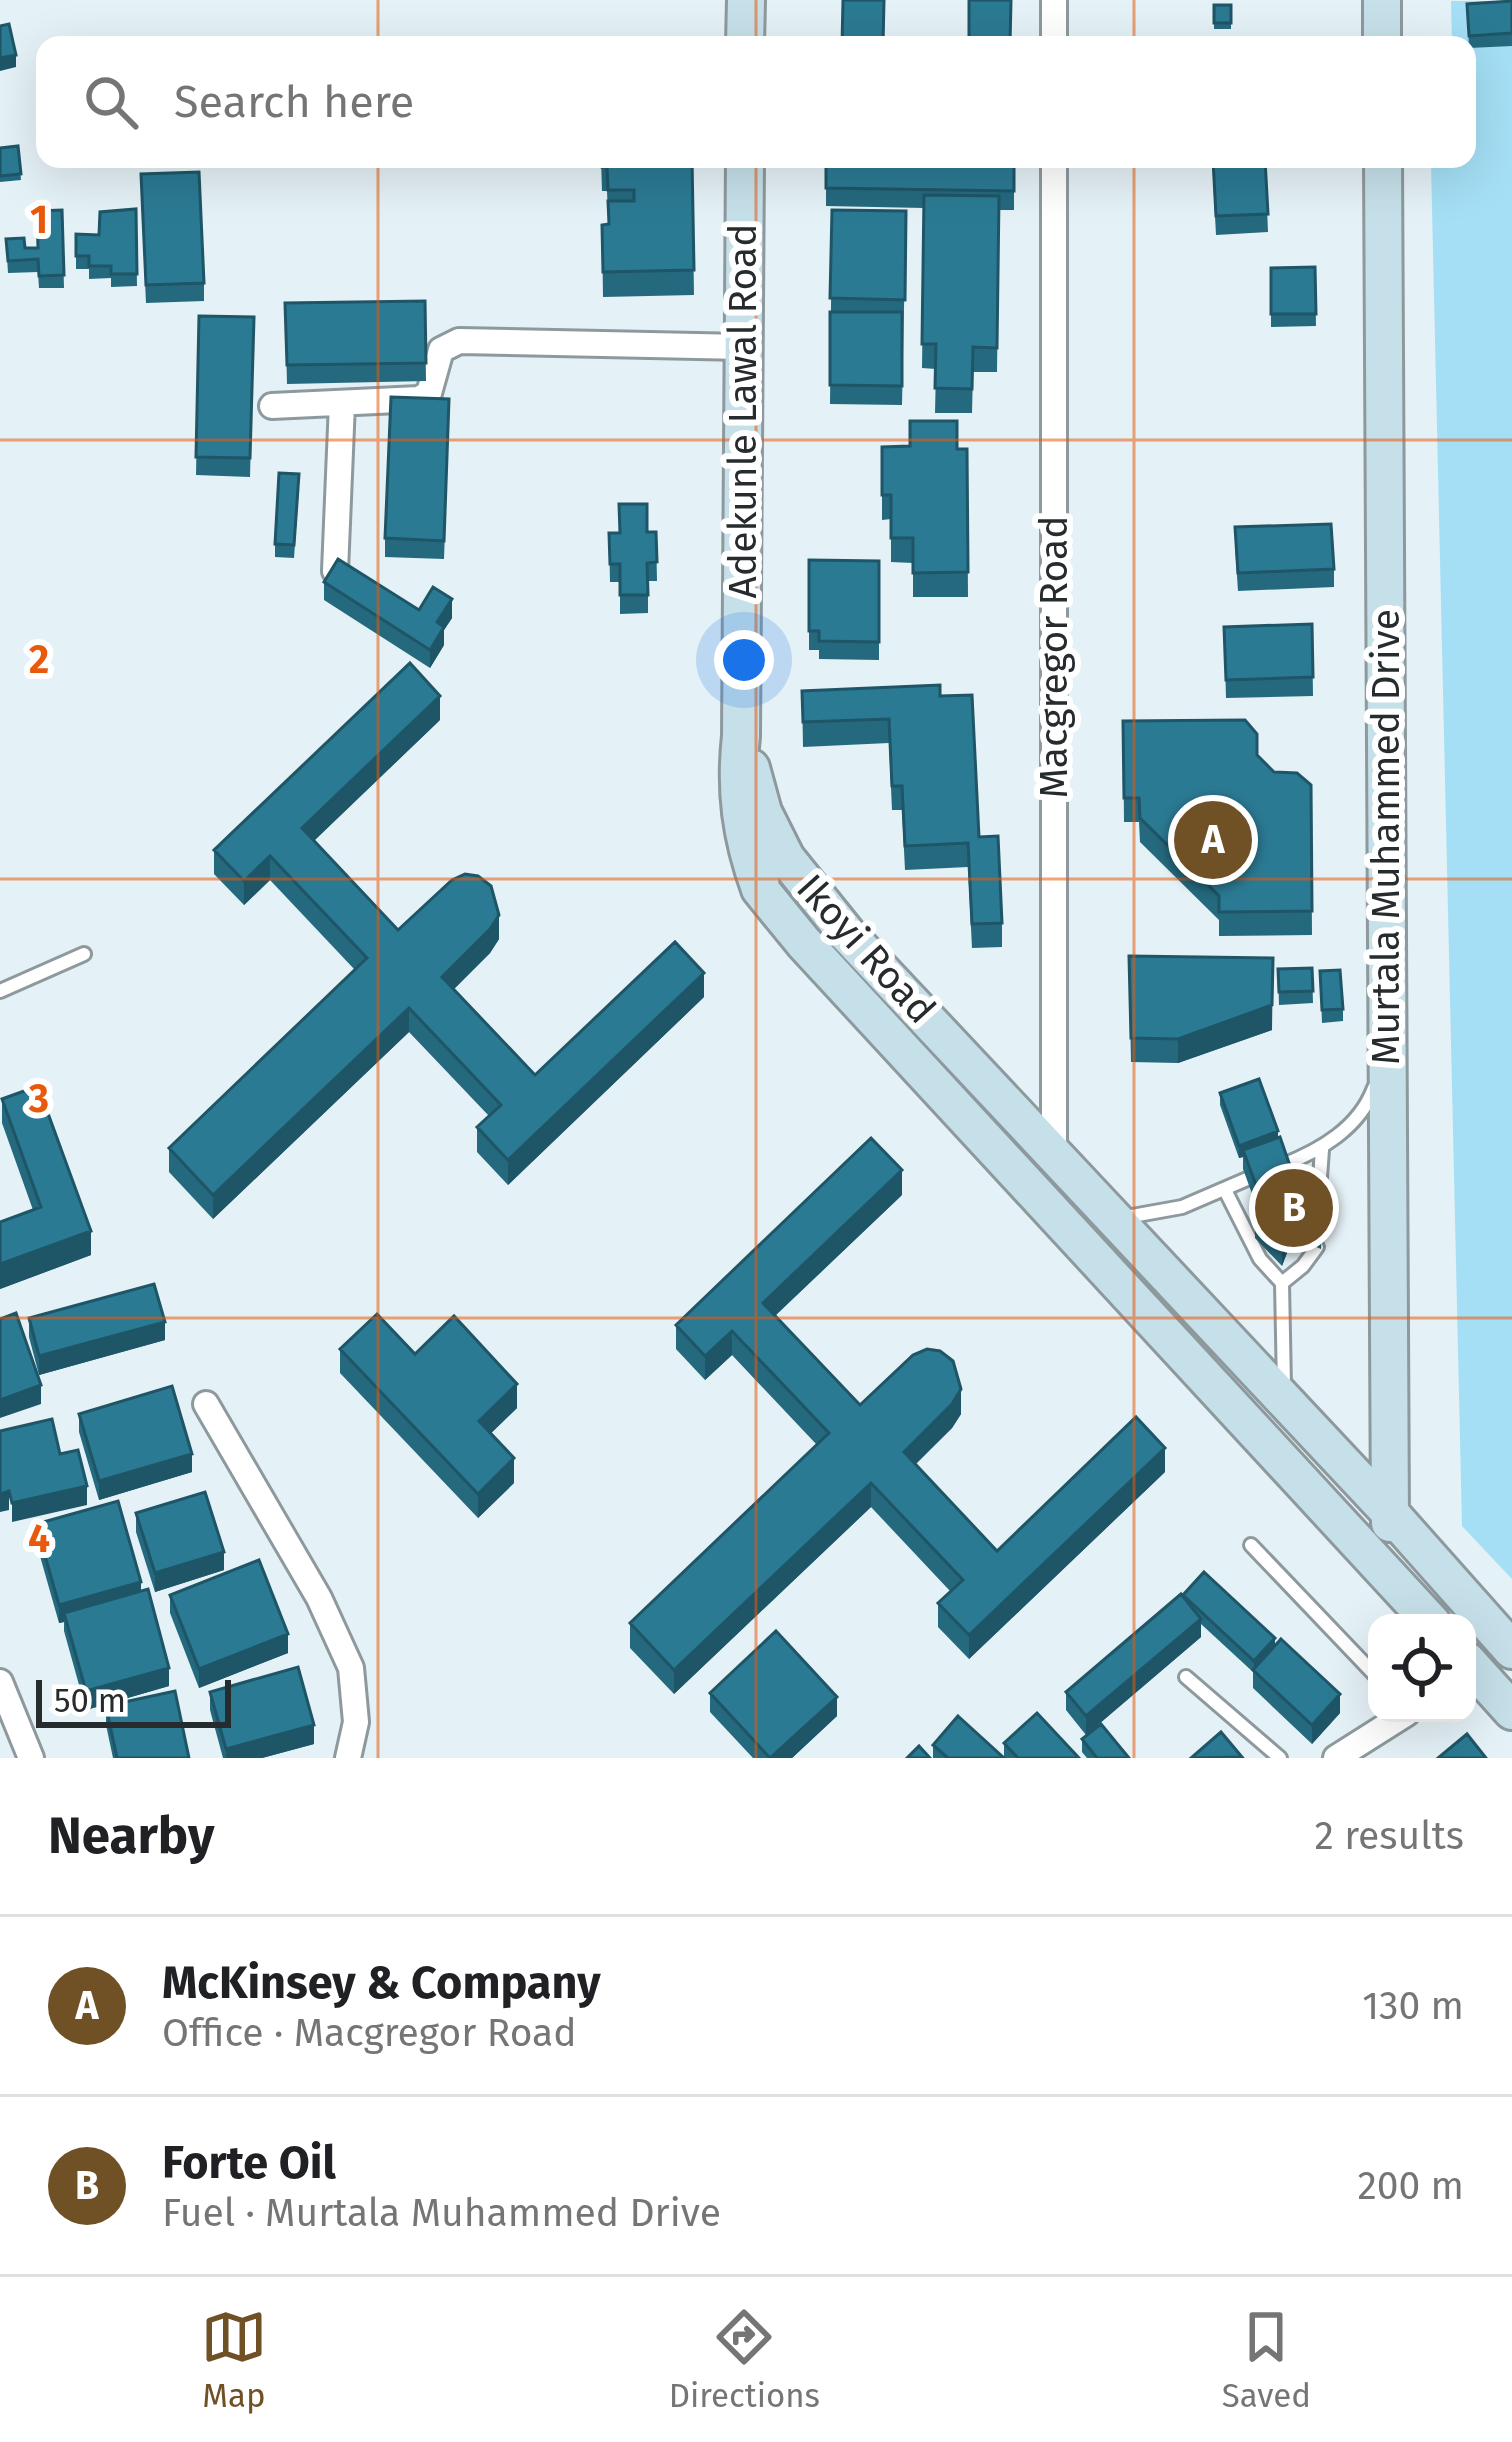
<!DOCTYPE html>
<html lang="en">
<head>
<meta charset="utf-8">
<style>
  body { margin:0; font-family:"Fira Sans",sans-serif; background:#f2f2f2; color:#202124 }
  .controls { position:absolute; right:36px; bottom:36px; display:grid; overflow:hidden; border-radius:24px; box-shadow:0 12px 48px #0002 }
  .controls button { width:108px; height:108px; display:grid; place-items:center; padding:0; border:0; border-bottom:3px solid #e0e0e0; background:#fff; color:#202124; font:60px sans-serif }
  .scale { position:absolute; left:36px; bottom:30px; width:195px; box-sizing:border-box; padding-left:12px; border:6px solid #262b2d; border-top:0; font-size:33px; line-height:42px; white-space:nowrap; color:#262b2d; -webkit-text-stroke:9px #fff; paint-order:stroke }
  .you { position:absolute; left:744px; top:660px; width:42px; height:42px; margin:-30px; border:9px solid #fff; border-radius:50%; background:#1a73e8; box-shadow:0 0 0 18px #1a73e833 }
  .badge { display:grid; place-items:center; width:78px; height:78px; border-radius:50%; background:#705126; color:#fff; font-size:39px; font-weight:700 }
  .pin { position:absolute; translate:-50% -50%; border:6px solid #fff; box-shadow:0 3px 12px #0006 }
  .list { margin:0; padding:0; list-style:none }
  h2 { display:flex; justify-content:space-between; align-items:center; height:156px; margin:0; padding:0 48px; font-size:51px }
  h2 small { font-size:39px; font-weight:400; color:#757577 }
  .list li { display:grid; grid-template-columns:78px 1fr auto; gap:36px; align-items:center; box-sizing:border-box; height:180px; padding:0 48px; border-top:3px solid #e0e0e0 }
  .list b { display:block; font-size:45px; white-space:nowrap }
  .list p { margin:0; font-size:39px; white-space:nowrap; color:#757577 }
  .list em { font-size:39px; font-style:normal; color:#757577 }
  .icon { flex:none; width:66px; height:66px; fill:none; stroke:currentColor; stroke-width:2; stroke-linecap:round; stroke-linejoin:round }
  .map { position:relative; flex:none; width:1512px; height:1758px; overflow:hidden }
  .search { position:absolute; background:#fff; box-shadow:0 12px 48px #0002; left:36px; right:36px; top:36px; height:132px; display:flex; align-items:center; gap:30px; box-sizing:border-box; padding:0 42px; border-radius:24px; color:#757577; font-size:45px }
  .sheet { height:516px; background:#fff }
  nav { display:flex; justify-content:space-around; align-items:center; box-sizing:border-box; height:168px; border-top:3px solid #e0e0e0; background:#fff; font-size:33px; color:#757577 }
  nav a { display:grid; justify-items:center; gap:6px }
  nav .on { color:#705126 }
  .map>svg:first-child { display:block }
  .green { fill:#a4dff5 }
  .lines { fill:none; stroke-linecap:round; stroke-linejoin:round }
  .lane-casing { stroke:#8e999e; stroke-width:18 }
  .street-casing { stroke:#8e999e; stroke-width:30 }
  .secondary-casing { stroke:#8e999e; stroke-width:42 }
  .lane { stroke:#fff; stroke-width:12 }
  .street { stroke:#fff; stroke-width:24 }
  .secondary { stroke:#c6e0e9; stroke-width:36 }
  .wall { fill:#25697e }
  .shaded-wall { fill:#1e5567 }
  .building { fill:#2b7a93; stroke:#1e5567; stroke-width:3 }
  .grid { fill:none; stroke:#e8590c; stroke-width:3; stroke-opacity:0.55 }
  .labels { text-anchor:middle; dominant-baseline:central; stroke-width:12; stroke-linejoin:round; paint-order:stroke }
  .street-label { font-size:39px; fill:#262b2d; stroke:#fff }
  .grid-label { font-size:39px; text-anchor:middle; font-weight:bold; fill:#e8590c; stroke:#fff; stroke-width:12; stroke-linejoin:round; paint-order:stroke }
</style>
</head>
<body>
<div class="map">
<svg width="1512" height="1758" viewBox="0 0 1512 1758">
  <rect width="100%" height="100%" fill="#e4f1f6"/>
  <!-- green -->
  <path class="green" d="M1451 1H1512V1579L1462 1526 1431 164 1452 165V159H1467V45H1452Z"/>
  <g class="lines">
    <defs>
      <path id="lane" d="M0 991 84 954
        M1283 1165C1321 1150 1359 1128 1374 1088
        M1225 1190 1260 1259 1282 1283
        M1318 1204 1322 1150
        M1121 1218 1182 1207 1247 1179
        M1284 1387 1282 1283 1303 1266 1317 1247
        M1251 1545 1377 1677
        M1186 1677 1280 1758"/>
      <path id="street" d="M1054 0V45
        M1054 159V1154
        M272 406 419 399 429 393 441 350 459 341 744 347
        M335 571 342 403
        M206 1404 319 1598 351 1668 356 1722 348 1758
        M0 1682 31 1758
        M1336 1758 1407 1713"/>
      <path id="secondary" d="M1382 0V45
        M745 45 746 0
        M745 159 741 736C735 791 741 837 760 889
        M1383 159 1390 1523
        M751 768 763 812 786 858
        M1432 1623 804 943 760 889 761 862 774 857 786 858 847 934 1392 1515 1512 1650
        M1467 1661 1512 1711"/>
    </defs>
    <!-- lane casing -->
    <use href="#lane" class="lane-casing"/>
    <!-- street casing -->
    <use href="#street" class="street-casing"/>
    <!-- secondary casing -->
    <use href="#secondary" class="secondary-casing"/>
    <!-- lane -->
    <use href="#lane" class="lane"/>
    <!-- street -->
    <use href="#street" class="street"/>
    <!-- secondary -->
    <use href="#secondary" class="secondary"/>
  </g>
  <!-- wall -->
  <path class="wall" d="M1512 1V46L1469 48 1467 4Z
    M1214 5H1231V29H1214Z
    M18 146 21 180 0 182V148Z
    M601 159H692L694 295 603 297 602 225 608 224V215L607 191H602Z
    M1212 159H1265L1268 232 1216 235Z
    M826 161 1014 165V210H999L997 372H973L972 413H935L936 369 922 368 924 208 826 206Z
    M141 193 204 283V301L146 303Z
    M136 209 137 286 111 287V278L89 279V269H76V234L99 235Z
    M62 210 64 288H39L38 272 8 273 6 239 25 248H38Z
    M832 210 906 211 902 405 830 404Z
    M1315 267 1316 326 1271 327V268Z
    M425 301 426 381 287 384 285 303Z
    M199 316 254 317 250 477 196 475Z
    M449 418 444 559 385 557V538Z
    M882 447 967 449 968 597H913V563L891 562V519L882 520Z
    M299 487 294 558 275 557V544Z
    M656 532 657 581H648V613L620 614V582H610L609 533Z
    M1235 546 1334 569V587L1238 591Z
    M809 560 879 561V660L819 659V650H809Z
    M324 582 419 610 452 618 444 630V645L430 668 324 600Z
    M1312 624 1313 696 1226 698 1224 627Z
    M802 691 940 696 1002 923V947L972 948 968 867 905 870 902 810H892L889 743 803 747Z
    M440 720 314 841 398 930 499 939 490 953 454 989 535 1075 704 997 508 1185 477 1152V1127L489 1116 409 1032 213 1219 169 1172V1148L355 970 270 880 244 905 214 874V850Z
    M1123 721 1257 755 1274 772 1311 785 1312 935 1219 936V920L1140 842 1139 822H1124Z
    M1129 956 1272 1030 1178 1063 1131 1062Z
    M1312 968 1313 1003 1279 1005 1278 969Z
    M1320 971 1343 1009V1021L1322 1023Z
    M1220 1093 1278 1138 1296 1183 1322 1193 1321 1249 1293 1237 1282 1266 1255 1238V1219L1258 1210 1243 1169V1157L1239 1158 1220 1105Z
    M2 1099 91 1255 0 1289V1222L33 1210 2 1123Z
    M902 1195 775 1316 860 1405 961 1414 952 1428 915 1464 997 1551 1165 1472 969 1659 938 1627V1603L950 1591 871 1507 674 1694 630 1648V1623L817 1445 732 1355 705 1380 676 1349V1325Z
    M29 1318 165 1340 39 1375 29 1337Z
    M340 1349 415 1354 517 1408 491 1433 514 1483 478 1518 340 1373Z
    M79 1414 192 1472 99 1500 79 1432Z
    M136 1513 224 1570 155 1592 136 1532Z
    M36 1524 141 1591 169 1686 86 1710 64 1631V1622L59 1623 36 1542Z
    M170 1595 288 1653 199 1688 170 1613Z
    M1183 1595 1275 1646 1340 1713 1312 1744 1253 1688V1672L1201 1624V1637L1086 1735 1066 1710V1692L1183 1597Z
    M210 1692 314 1744 262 1758H223L210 1710Z
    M710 1693 837 1716 792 1758H753L710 1712Z
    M106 1706 189 1758H113L106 1725Z
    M1082 1739 1129 1758H1087L1082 1752Z
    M1004 1743 1079 1758H933V1745L1004 1758Z"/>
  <!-- shaded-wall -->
  <path class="shaded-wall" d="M16 55V67L0 71V58Z
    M452 599V618L444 630V645L430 668V650L437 622Z
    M440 696V720L302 852V828Z
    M270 856V880L244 905V881Z
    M499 915V939L490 953 442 1001V977Z
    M1273 958 1272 1030 1178 1063V1039Z
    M704 973V997L508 1185V1160Z
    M409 1008V1032L213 1219V1195Z
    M1278 1131V1144L1243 1150V1157L1239 1158V1146Z
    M902 1170V1195L763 1327V1303Z
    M1293 1219V1237L1282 1266V1247Z
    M91 1231V1255L0 1289V1264Z
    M165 1322V1340L39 1375V1356Z
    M732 1331V1355L705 1380V1356Z
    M517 1384V1408L479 1445V1421Z
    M41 1385V1404L0 1418V1400Z
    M961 1389V1414L952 1428 904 1476V1452Z
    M1165 1448V1472L969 1659V1635Z
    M192 1454V1472L99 1500V1481Z
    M514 1458V1483L478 1518V1494Z
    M871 1483V1507L674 1694V1670Z
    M87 1486V1505L12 1522V1503Z
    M9 1491V1510L0 1512V1494Z
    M224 1552V1570L155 1592V1573Z
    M141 1582V1601L64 1613V1622L59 1623V1605Z
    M1201 1619V1637L1086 1735V1716Z
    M288 1634V1653L199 1688V1669Z
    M1275 1638V1650L1254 1673V1661Z
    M169 1668V1686L86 1710V1691Z
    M1340 1694V1713L1312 1744V1725Z
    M837 1697V1716L792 1758H772Z
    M314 1725V1744L262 1758H226V1749Z"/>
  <!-- building -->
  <path class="building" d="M843 0H884L883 45H842Z
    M969 0H1011L1010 45H969Z
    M1512 1V33L1469 36 1467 4Z
    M1214 5H1231V23H1214Z
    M9 24 16 55 0 58V26Z
    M1185 38 1284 39V45H1298H1185Z
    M18 146 21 174 0 176V148Z
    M602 159H692L694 270 603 272 602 225 609 224 608 201H634V190H608L607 167H602Z
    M851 159H900V162L939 163 940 159H990L989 165H1014V191L826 188V161L851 162Z
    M1213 159H1265L1268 214 1216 216Z
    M199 172 204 283 146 285 141 174Z
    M924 195 999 196 997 348 973 347 972 389 935 388 936 344H922Z
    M136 209 137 274H111V266H89V256H76V234L99 235 100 212Z
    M62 210 64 275 39 276 38 259 8 261 6 239 24 238 25 248H38L37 211Z
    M832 210 906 211 905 300 830 298Z
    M1315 267 1316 314H1271V268Z
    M425 301 426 363 287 365 285 303Z
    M830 312H902V386L830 385Z
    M199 316 254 317 250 458 196 457Z
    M391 397 449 399 444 541 385 538Z
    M910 421H957V449H967L968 572 913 573V538H891V495H882V447L910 446Z
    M279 473 299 474 294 545 275 544Z
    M619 504H647V532H656L657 562 647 563 648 595H620V564H610L609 533H620Z
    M1331 524 1334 569 1238 573 1235 527Z
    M338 559 419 610 433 587 452 599 437 622 444 627 430 650 324 582Z
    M809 560 879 561V642L819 641V631H809Z
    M1312 624 1313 677 1226 680 1224 627Z
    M410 663 440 696 302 828 398 930 452 880 465 874 478 876 491 886 499 915 490 929 442 977 535 1075 675 942 704 973 508 1160 477 1127 501 1105 409 1008 213 1195 169 1148 367 958 270 856 244 881 214 850Z
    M940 685V696L972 695 979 837 998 836 1002 923 972 924 968 843 905 846 902 786H892L889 719 803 722 802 691Z
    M1245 720 1257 734V755L1274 772 1297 773 1311 785 1312 911 1219 912V896L1140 818 1139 798H1124L1123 721Z
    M1129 956 1273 958 1272 1005 1178 1039 1131 1038Z
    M1312 968 1313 991 1279 992 1278 969Z
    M1340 970 1343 1009 1322 1010 1320 971Z
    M1259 1079 1278 1131 1239 1146 1220 1093Z
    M38 1086 91 1231 0 1264V1222L41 1207 2 1099Z
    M1280 1137 1296 1183 1322 1193 1321 1231 1293 1219 1282 1247 1255 1219 1262 1201 1243 1150Z
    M871 1138 902 1170 763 1303 860 1405 913 1355 927 1349 940 1351 953 1361 961 1389 952 1404 904 1452 997 1551 1136 1417 1165 1448 969 1635 938 1603 963 1580 871 1483 674 1670 630 1623 829 1433 732 1331 705 1356 676 1325Z
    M154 1284 165 1322 39 1356 29 1318Z
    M16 1313 41 1385 0 1400V1319Z
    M377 1314 415 1354 454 1316 517 1384 479 1421 514 1458 478 1494 340 1349Z
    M172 1386 192 1454 99 1481 79 1414Z
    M52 1419 60 1454 78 1450 87 1486 12 1503 9 1491 0 1494V1431Z
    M205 1492 224 1552 155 1573 136 1513Z
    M118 1501 141 1582 59 1605 36 1524Z
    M259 1560 288 1634 199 1669 170 1595Z
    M1204 1572 1275 1638 1254 1661 1183 1595Z
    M148 1589 169 1668 86 1691 64 1613Z
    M1181 1594 1201 1619 1086 1716 1066 1692Z
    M776 1631 837 1697 770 1758 710 1693Z
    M1281 1639 1340 1694 1312 1725 1253 1670Z
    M298 1667 314 1725 226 1749 210 1692Z
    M175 1691 189 1758H117L106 1706Z
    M1037 1713 1079 1758H1018L1004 1743Z
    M958 1716 1004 1758H948L933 1745Z
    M1101 1724 1129 1758H1097L1082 1739Z
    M1221 1732 1242 1757 1191 1758Z
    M1467 1734 1486 1758H1438Z
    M919 1746 930 1758H907Z"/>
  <!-- grid -->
  <path class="grid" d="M378 0V45M756 0V45M1134 0V45M378 159V1758M756 159V1758M1134 159V1758M0 440H1512M0 879H1512M0 1318H1512"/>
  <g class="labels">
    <!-- street labels -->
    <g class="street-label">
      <text transform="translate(743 411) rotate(-90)">Adekunle Lawal Road</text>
      <text transform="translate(1054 657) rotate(-90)">Macgregor Road</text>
      <text transform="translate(1386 837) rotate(-90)">Murtala Muhammed Drive</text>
      <text transform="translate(866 949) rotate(48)">Ikoyi Road</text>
    </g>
  </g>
  <g class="grid-label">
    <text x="39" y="233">1</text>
    <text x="39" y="673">2</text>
    <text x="39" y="1112">3</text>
    <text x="39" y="1552">4</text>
  </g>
</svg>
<div class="controls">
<button><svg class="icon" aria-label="locate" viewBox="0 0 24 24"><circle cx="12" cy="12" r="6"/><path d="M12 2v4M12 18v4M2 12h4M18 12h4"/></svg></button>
</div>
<div class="scale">50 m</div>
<div class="you"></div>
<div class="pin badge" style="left:1213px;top:840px">A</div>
<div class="pin badge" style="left:1294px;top:1208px">B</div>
<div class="search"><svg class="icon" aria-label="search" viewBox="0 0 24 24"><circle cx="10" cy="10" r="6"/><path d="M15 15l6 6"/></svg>Search here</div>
</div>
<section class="sheet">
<h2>Nearby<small>2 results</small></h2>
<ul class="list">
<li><span class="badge">A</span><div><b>McKinsey &amp; Company</b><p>Office · Macgregor Road</p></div><em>130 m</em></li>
<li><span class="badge">B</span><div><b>Forte Oil</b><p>Fuel · Murtala Muhammed Drive</p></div><em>200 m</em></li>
</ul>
</section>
<nav>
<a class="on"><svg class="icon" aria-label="map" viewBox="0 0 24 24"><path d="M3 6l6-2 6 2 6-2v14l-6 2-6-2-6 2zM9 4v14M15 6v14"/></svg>Map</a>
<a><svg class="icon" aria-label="directions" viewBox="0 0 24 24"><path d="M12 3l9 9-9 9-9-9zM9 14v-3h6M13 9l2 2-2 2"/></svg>Directions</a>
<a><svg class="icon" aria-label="saved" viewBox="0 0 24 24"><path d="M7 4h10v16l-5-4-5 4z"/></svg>Saved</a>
</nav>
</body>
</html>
